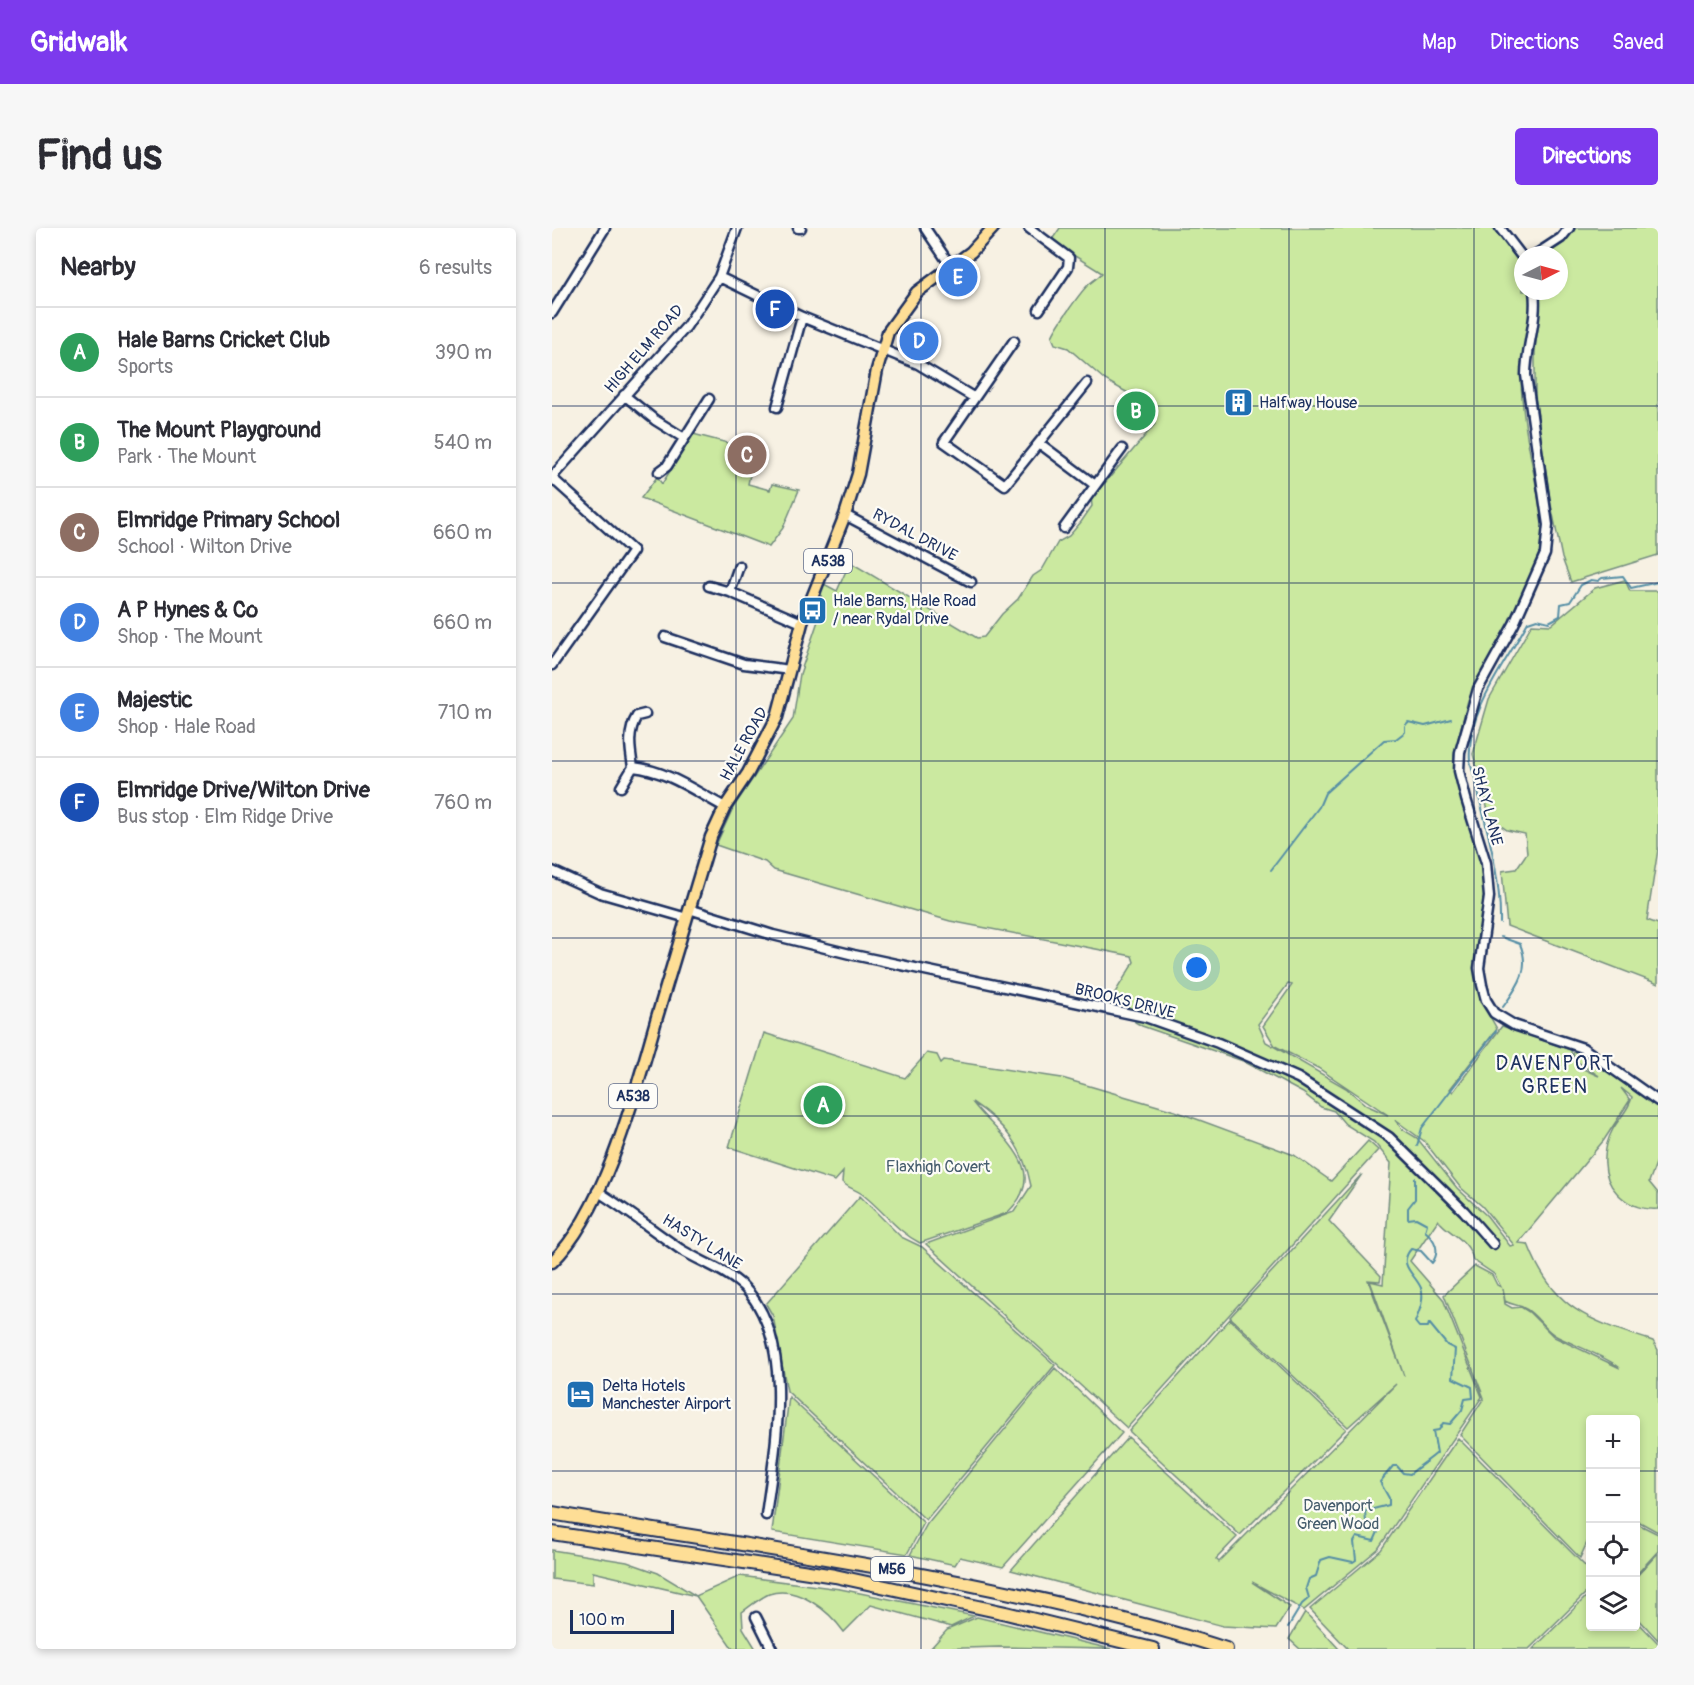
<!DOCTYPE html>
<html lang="en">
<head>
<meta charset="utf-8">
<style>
  body { margin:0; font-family:Pangolin,sans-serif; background:#f7f7f7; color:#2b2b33 }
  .controls { position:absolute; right:18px; bottom:18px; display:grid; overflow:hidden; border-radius:6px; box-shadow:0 3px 9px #0003 }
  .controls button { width:54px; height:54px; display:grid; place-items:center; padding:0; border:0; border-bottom:2px solid #e1e1e2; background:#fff; color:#2b2b33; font:30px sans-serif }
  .compass { position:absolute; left:962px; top:18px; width:54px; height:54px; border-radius:50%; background:#fff; box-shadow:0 3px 9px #0003; rotate:84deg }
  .scale { position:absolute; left:18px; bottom:15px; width:104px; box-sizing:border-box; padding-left:6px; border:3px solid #1b2f5e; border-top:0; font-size:16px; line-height:21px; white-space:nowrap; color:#1b2f5e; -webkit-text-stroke:4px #fdfcf7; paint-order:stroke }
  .you { position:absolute; left:645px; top:740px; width:21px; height:21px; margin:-15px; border:4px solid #fff; border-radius:50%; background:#1a73e8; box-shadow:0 0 0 9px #1a73e833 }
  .badge { display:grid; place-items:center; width:39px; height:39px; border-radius:50%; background:#7c3aed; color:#fff; font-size:20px; font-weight:700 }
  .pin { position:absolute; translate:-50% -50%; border:3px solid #fff; box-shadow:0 2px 6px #0006 }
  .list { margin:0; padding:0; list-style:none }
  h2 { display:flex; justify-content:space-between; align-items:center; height:78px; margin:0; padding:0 24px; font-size:26px }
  h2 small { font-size:20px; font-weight:400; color:#7c7c81 }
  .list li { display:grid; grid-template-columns:39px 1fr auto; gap:18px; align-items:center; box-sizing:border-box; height:90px; padding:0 24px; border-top:2px solid #e1e1e2 }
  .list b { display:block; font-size:22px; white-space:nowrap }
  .list p { margin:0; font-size:20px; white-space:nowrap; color:#7c7c81 }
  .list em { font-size:20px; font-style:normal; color:#7c7c81 }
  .icon { flex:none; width:33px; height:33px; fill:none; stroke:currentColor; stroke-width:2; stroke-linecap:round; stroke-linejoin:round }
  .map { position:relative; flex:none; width:1106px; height:1421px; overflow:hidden; border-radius:6px }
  header { display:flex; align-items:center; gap:36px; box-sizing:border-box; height:84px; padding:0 30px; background:#7c3aed; color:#fff }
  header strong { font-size:28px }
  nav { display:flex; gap:33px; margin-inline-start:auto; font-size:21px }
  .intro { display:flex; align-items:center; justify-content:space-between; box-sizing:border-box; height:144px; padding:0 36px }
  h1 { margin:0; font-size:42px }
  .button { padding:15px 27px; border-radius:6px; background:#7c3aed; color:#fff; font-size:21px; font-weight:700 }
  main { display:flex; gap:36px; padding:0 36px }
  aside { flex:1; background:#fff; border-radius:6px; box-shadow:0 3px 9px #0003 }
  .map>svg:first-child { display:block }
  .green { fill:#cbe9a0; stroke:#738c7f; stroke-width:1.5; fill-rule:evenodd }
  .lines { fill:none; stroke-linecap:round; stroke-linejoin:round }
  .stream { stroke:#558ea5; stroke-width:2 }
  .minor-casing { stroke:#1b2f5e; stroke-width:13 }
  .major-casing { stroke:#1b2f5e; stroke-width:15 }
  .highway-casing { stroke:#1b2f5e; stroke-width:16 }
  .minor { stroke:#fdfcf7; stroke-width:8 }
  .major { stroke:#fede96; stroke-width:10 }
  .highway { stroke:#fede96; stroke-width:12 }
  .grid { fill:none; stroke:#1b2f5e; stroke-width:1.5; stroke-opacity:0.55 }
  .labels { text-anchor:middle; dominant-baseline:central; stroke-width:4.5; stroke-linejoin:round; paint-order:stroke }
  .shield { fill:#fdfcf7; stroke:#5f6c8c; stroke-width:1.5 }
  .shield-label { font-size:15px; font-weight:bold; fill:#1b2f5e }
  .street-label { font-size:16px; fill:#1b2f5e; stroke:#fdfcf7 }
  .poi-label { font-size:16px; fill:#1b2f5e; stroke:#fdfcf7; text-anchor:start }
  .park-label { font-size:16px; fill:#475e6e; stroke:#fdfcf7 }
  .quarter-label { font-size:20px; letter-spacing:1.5px; fill:#1b2f5e; stroke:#fdfcf7 }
</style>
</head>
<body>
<header>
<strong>Gridwalk</strong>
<nav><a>Map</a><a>Directions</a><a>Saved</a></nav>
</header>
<div class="intro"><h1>Find us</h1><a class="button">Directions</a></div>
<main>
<aside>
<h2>Nearby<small>6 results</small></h2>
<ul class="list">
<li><span class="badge" style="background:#2e9e5b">A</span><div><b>Hale Barns Cricket Club</b><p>Sports</p></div><em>390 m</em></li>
<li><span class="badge" style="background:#2e9e5b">B</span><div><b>The Mount Playground</b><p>Park · The Mount</p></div><em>540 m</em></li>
<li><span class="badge" style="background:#8d6e63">C</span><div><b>Elmridge Primary School</b><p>School · Wilton Drive</p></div><em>660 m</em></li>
<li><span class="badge" style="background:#3f7fe0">D</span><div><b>A P Hynes &amp; Co</b><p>Shop · The Mount</p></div><em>660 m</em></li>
<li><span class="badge" style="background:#3f7fe0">E</span><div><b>Majestic</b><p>Shop · Hale Road</p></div><em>710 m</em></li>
<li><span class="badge" style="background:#1a4fb4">F</span><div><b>Elmridge Drive/Wilton Drive</b><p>Bus stop · Elm Ridge Drive</p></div><em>760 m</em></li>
</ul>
</aside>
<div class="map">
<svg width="1106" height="1421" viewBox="0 0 1106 1421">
  <rect width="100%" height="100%" fill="#f7f1e3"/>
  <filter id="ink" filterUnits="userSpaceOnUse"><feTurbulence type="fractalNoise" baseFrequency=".0167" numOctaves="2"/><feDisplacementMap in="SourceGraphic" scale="12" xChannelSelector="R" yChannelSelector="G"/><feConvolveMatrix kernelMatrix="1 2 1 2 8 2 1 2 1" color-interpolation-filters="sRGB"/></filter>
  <g filter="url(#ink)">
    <!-- green -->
    <path class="green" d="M508 0H942L970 38 971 63H978C980 92 969 121 969 150 970 199 984 249 991 297L988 329 963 388 916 472 902 527 903 542 930 634 933 666 925 746 930 774 945 801 898 861 901 864 950 798 1019 822C1020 839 1034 842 1047 848L1024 833 1021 826 1025 818 1106 873V930L1097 954 1106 965V981C1090 982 1076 977 1065 965 1049 949 1050 921 1061 901 1067 890 1077 882 1080 869L1069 860 1078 872 1052 912 966 1015 976 1016C1001 1082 1038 1093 1101 1113L1106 1122V1304L1084 1292V1192H1038V1308L1028 1330 908 1207 932 1170 892 1067 923 1038 940 1047 945 1057 949 1059 942 1046 921 1032C917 1011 898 1007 886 992L858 1033 891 1071 930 1169 826 1321 752 1382 700 1354 738 1379 724 1401 671 1398 459 1342 576 1209 685 1309 664 1331 667 1334 844 1156 796 1199 678 1089 810 946 777 993 829 1048 828 1053 816 1052 852 1148 818 1053 831 1056 839 935 822 914 793 896 782 883 769 879 751 865 691 833 590 798 583 794 581 786 554 779 582 734 580 728 398 693 222 642 213 634 164 617 181 580 241 491 248 446 268 387 270 355 285 363 298 334 425 410 432 409 450 386 466 371 481 348 490 342 506 314 517 308 529 294 540 278 539 269 553 255 603 196 601 191 592 197 571 185 568 180 578 167 583 169 553 152 516 120 503 116 500 109C503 100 528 65 535 58 540 53 545 51 550 45L499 13ZM736 756 740 757 711 798 723 818 766 840 836 887 814 877 794 860 714 814 706 796ZM843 892 872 913 908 959 930 978 962 1017 958 1018 935 988 905 960 865 910 850 901ZM951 1061 953 1073C961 1078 967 1076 974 1081 986 1088 993 1103 1006 1109 1020 1116 1059 1131 1068 1140L1002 1109 977 1084 969 1079 960 1080 953 1076Z
      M1024 0H1106V327L1019 354 1010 330 998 272 983 168V125L988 63H1007V27H993L1012 15Z
      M141 206 203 222 196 256 218 262 220 256 247 262 231 300 217 319 89 270 105 249 110 256Z
      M1073 352 1078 363H1106V621L1095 692 1106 696V756L955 698 950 643 964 641 975 625 973 606 955 602 938 590 921 526 937 471 980 396 999 397 1043 360Z
      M212 805 353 850 375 825 385 827 389 835 392 832 510 850 623 883 742 927 779 953 816 913 826 922 575 1200 374 1016 462 984 479 958C472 920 452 895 420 874 446 908 502 941 455 985L368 1015C343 1002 332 983 310 966 303 961 296 960 290 954L291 944 283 953 177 919Z
      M308 968 349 1009 370 1019 503 1137 374 1292 235 1163 221 1088 214 1076Z
      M678 1091 794 1201 688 1307 577 1203Z
      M503 1140 570 1205 451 1339 408 1329 403 1337 358 1327 375 1296Z
      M237 1169 372 1295 355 1326 220 1304Z
      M906 1210 1038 1343V1361L977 1421H796L758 1381 829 1322Z
      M1084 1295 1106 1306V1323L1084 1347Z
      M0 1322 75 1334 106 1345 144 1368 188 1348 288 1361 422 1388 399 1399 319 1377 292 1404C277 1383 246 1357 217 1366 208 1370 198 1378 190 1384L191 1400 204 1421H181L144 1368 41 1344V1356L0 1351Z
      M1106 1325V1412L1084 1388V1349Z
      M1038 1365V1398H1084V1392L1106 1415V1421H981Z
      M753 1384 787 1421H748L737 1411Z
      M425 1389 559 1421 447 1419 378 1421 395 1402Z"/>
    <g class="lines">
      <!-- stream -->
      <path class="stream" d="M719 642 767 579 773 565 832 512 844 511 853 504V498L856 494 873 498 899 491
        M948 695C949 648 935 604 925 559 924 550 919 541 918 533 914 483 954 435 976 394L985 391 997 394 1008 388 1009 376 1018 374 1029 357 1039 352 1046 353 1050 350 1071 348 1079 360 1106 354
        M949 709 968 716C979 742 966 758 951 779
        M865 918 870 900 944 803
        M736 1399 750 1376 757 1370 754 1360 757 1351 764 1348 769 1332 778 1329 801 1334 804 1332 802 1314 805 1309 822 1313 826 1304 825 1296 814 1294 813 1283 837 1277V1270L828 1254 841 1238H845L851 1245 858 1246C867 1238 877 1232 885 1225L881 1203 887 1202 891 1195 898 1196 910 1182 913 1171 921 1170 920 1159 901 1150 903 1121 895 1117 877 1095 876 1099H867L863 1094C867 1084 873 1071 869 1060 863 1046 845 1037 859 1021L869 1023 880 1035C889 1023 883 1011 873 1003L875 996 864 990 856 991V980L863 971V950"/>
      <defs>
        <path id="minor" d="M246 0H249
          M373 0 398 37
          M477 0 517 30 516 39 487 82
          M948 0 971 30
          M983 27 1009 10 1017 0
          M167 49 250 89 366 136 421 169
          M982 63C986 92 974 119 974 147L996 297 993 326 962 396 926 461 908 524 907 543 914 571 934 635 937 669 927 740 930 757 934 772 942 785 962 797 1031 820 1106 873
          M0 85 53 0
          M462 113 392 214 453 257 535 155
          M72 167 103 192 132 210
          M225 179 250 89
          M487 215 543 257
          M107 244 115 238 157 171
          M0 249 134 99 167 49 185 0
          M0 250 81 323 0 437
          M293 287 419 354
          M512 300 570 221
          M157 358 178 364 250 395
          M178 364 187 338
          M113 409 192 436 238 442
          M93 486 85 488C75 504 78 521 81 539 117 543 142 563 173 579
          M69 559 81 539
          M0 643 48 665 135 690
          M137 681 221 707 302 727 593 789 666 815 746 850 837 909 912 983 941 1016
          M45 963C74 981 100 1002 128 1021 149 1034 172 1041 191 1058 245 1112 223 1220 214 1287
          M204 1389 220 1421"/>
        <path id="major" d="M0 1034C53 984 85 859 105 789 123 729 141 669 159 609L173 579 196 545 225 489 250 395 293 287 306 246 325 142 336 104 365 64 419 24 441 0"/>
        <path id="highway" d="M0 1285C178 1316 353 1338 529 1381 578 1393 626 1405 674 1421
          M0 1305 283 1348 454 1385 601 1421"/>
      </defs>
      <!-- minor casing -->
      <use href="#minor" class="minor-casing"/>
      <!-- major casing -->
      <use href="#major" class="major-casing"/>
      <!-- highway casing -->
      <use href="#highway" class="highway-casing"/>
      <!-- minor -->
      <use href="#minor" class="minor"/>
      <!-- major -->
      <use href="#major" class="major"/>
      <!-- highway -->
      <use href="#highway" class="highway"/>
    </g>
  </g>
  <!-- grid -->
  <path class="grid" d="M184 0V1421M369 0V1421M553 0V1421M737 0V1421M922 0V1421M0 178H1106M0 355H1106M0 533H1106M0 710H1106M0 888H1106M0 1066H1106M0 1243H1038M1084 1243H1106"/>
  <!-- icons -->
  <defs>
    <symbol id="building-square" viewBox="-11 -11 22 22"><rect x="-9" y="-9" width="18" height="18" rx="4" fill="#1f6fb2" stroke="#fdfcf7"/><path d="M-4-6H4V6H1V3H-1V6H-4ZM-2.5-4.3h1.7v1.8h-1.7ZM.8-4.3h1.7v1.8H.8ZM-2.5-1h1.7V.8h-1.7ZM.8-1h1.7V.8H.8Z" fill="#fff"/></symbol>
    <symbol id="bus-square" viewBox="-11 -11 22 22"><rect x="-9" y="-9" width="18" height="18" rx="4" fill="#1f6fb2" stroke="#fdfcf7"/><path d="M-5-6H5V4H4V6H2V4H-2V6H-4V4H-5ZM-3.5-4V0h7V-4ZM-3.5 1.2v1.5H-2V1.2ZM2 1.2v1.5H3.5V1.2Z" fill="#fff"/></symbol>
    <symbol id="hotel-square" viewBox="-11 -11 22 22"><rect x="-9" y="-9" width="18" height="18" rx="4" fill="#1f6fb2" stroke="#fdfcf7"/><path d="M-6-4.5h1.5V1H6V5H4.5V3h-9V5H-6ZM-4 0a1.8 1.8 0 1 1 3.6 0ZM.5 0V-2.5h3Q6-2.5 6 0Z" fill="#fff"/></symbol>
  </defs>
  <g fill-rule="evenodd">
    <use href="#building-square" x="670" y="158" width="33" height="33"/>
    <use href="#bus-square" x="244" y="366" width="33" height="33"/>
    <use href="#hotel-square" x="12" y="1150" width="33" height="33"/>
  </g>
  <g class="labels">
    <!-- shield labels -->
    <g class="shield">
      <rect x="252" y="321" width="48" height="24" rx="4.5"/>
      <rect x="57" y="856" width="48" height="24" rx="4.5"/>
      <rect x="319" y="1329" width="42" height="24" rx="4.5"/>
    </g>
    <g class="shield-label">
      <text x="276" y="333">A538</text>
      <text x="81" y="868">A538</text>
      <text x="340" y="1341">M56</text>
    </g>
    <!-- street labels -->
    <g class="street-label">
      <text transform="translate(92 121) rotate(-49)">HIGH ELM ROAD</text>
      <text transform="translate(363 307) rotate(28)">RYDAL DRIVE</text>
      <text transform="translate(192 516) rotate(-61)">HALE ROAD</text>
      <text transform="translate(935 578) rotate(75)">SHAY LANE</text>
      <text transform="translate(573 773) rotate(14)">BROOKS DRIVE</text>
      <text transform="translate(150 1014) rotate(32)">HASTY LANE</text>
    </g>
    <!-- poi labels -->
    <g class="poi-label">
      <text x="707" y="175">Halfway House</text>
      <text x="281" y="373">Hale Barns, Hale Road<tspan x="281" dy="18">/ near Rydal Drive</tspan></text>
      <text x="50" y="1158">Delta Hotels<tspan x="50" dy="18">Manchester Airport</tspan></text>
    </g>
    <!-- park labels -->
    <g class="park-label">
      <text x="386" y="939">Flaxhigh Covert</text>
      <text x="786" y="1278">Davenport<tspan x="786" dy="18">Green Wood</tspan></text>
    </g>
    <!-- quarter labels -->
    <g class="quarter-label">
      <text x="1003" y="835">DAVENPORT<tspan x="1003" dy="23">GREEN</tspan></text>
    </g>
  </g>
</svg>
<div class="controls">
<button>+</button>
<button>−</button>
<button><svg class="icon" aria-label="locate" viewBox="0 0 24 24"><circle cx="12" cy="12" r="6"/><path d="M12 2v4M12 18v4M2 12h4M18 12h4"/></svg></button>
<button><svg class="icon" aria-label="layers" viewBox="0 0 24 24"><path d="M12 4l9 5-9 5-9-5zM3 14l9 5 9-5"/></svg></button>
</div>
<svg class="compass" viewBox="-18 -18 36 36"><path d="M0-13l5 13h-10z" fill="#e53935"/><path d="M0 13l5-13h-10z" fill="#7c7c81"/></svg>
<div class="scale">100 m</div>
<div class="you"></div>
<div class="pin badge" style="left:271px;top:877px;background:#2e9e5b">A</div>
<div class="pin badge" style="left:584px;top:183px;background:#2e9e5b">B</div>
<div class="pin badge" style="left:195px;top:227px;background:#8d6e63">C</div>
<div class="pin badge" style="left:367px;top:113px;background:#3f7fe0">D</div>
<div class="pin badge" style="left:406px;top:49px;background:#3f7fe0">E</div>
<div class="pin badge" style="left:223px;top:81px;background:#1a4fb4">F</div>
</div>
</main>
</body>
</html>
